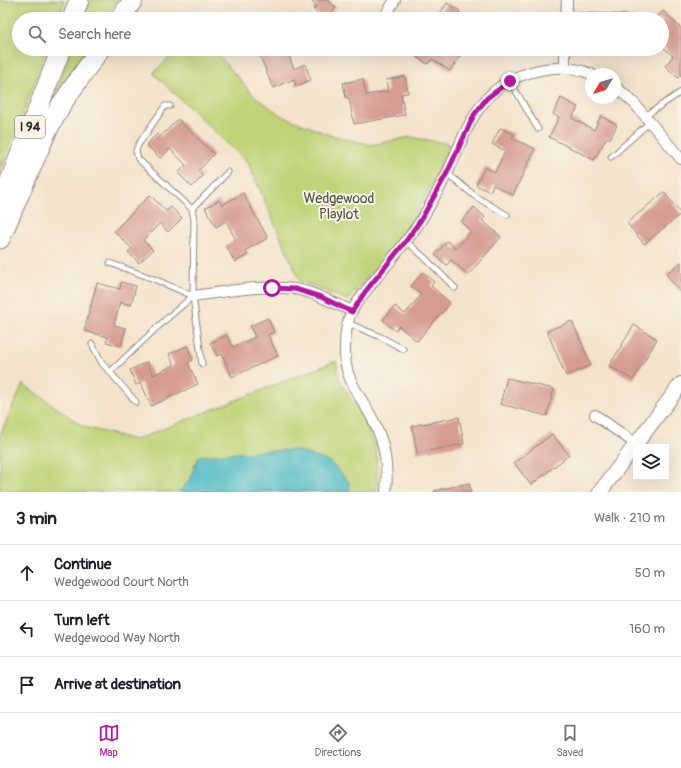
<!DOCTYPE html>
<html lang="en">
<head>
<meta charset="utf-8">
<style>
  body { margin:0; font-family:Pangolin,sans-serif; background:#f6f6f6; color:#202124 }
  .controls { position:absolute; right:12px; bottom:12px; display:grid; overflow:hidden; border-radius:0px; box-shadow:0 4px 16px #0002 }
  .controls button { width:36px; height:36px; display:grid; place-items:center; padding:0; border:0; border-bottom:1px solid #e0e0e0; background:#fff; color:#202124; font:20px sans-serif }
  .compass { position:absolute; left:585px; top:68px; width:36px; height:36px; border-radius:50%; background:#fff; box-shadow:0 4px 16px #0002; rotate:232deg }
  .stop { position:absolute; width:12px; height:12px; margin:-9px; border:3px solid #b5179e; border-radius:50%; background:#fff }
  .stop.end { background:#b5179e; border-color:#fff; box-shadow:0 1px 4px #0008 }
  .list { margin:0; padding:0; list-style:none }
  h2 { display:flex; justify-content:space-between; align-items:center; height:52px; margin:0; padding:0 16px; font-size:17px }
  h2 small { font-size:13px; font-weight:400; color:#757577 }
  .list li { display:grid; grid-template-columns:26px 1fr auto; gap:12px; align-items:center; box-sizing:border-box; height:56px; padding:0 16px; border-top:1px solid #e0e0e0 }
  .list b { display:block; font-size:15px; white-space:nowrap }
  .list p { margin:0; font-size:13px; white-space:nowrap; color:#757577 }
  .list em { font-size:13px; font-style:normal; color:#757577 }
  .icon { flex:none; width:22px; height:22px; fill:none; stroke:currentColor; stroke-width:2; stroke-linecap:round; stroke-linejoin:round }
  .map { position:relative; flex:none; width:681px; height:492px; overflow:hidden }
  .search { position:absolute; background:#fff; box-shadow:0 4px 16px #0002; left:12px; right:12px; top:12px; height:44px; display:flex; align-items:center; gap:10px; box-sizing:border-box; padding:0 14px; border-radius:22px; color:#757577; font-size:15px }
  .sheet { height:220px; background:#fff }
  nav { display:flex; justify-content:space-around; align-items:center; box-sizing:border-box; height:56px; border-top:1px solid #e0e0e0; background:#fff; font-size:11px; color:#757577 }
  nav a { display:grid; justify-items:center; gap:2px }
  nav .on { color:#b5179e }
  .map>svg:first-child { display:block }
  .green { fill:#bfd478; stroke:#758052 }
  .water { fill:#4cbac3; stroke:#3c7277 }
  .building { fill:#d69c93 }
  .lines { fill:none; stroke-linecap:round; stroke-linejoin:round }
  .lane-casing { stroke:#90877a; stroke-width:7 }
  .street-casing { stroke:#90877a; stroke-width:12 }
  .secondary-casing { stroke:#90877a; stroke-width:16 }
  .highway-casing { stroke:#90877a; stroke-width:21 }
  .lane { stroke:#fff; stroke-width:5 }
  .street { stroke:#fff; stroke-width:10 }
  .secondary { stroke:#fff; stroke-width:14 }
  .highway { stroke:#fff; stroke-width:19 }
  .route { stroke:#b5179e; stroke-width:5 }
  .labels { text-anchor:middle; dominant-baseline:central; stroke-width:4; stroke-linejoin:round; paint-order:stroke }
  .shield { fill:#f7f3e8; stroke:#686764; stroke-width:1 }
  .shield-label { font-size:13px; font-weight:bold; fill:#2b2b2b }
  .park-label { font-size:14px; fill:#50553e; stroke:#f7f3e8 }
</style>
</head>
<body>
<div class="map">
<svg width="681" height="492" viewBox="0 0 681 492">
  <rect width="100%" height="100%" fill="#f7f3e8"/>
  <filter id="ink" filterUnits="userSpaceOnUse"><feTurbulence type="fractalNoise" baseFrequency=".025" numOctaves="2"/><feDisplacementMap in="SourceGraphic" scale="8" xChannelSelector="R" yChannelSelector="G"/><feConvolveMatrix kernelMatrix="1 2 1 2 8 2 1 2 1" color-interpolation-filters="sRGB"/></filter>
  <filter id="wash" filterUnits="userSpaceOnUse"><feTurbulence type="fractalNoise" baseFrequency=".012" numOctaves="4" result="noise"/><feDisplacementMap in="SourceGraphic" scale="16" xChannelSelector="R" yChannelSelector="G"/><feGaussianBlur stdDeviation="0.9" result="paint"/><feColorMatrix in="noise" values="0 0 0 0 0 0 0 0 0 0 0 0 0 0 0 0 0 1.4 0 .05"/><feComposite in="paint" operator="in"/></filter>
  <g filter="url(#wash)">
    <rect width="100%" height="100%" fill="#f4e3ca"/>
    <!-- green -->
    <path class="green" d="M0 0H65L58 19H19V49H47L0 174Z
      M89 0H119L106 19H82Z
      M71 49H86L60 94 56 92Z
      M179 49H213L254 96 282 116 330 135 371 145 410 137 450 144C439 168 429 193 415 215 396 246 371 272 348 300L300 281 248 163 153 73Z
      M336 361 340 381 364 419 376 451 377 472V492H0V435L23 384 84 427 135 440Z"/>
    <!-- water -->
    <path class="water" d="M296 450 330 462 349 482 350 492H179L189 480 199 456 264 451Z"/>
    <g id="blocks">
      <!-- building -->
      <path class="building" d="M311 0H328L336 8 324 19H322L313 9 317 6Z
        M447 3 460 11 457 15 464 19H436Z
        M663 11 681 28V75L678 78 665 66 673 56 662 46V19H655Z
        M257 49H286L294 69 305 64 311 80 296 86 294 79 273 88Z
        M419 49H465L450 71 432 59 428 64 415 56Z
        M405 76 408 93 401 94 405 115 354 124 349 98H346L343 83 363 79 366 95 388 91 386 80Z
        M561 98 578 107 572 118 594 130 601 116 617 125 610 139 607 137 594 160 549 137 559 117 553 114Z
        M178 119 214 154 198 171 203 176 192 187 178 173 186 165 170 149 160 158 146 145 157 134 160 137Z
        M500 128 514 134 512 138 535 149 513 195 493 185 490 192 476 185 485 167 495 172 505 151 492 144Z
        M664 192 681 214 644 244 627 223Z
        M243 193 268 238 246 250 248 255 235 262 226 246 236 240 226 221 216 227 205 208 219 200 222 205Z
        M150 195 166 211 171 207 182 218 168 232 160 223 143 240 153 250 139 263 128 252 132 249 114 231Z
        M474 207 485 217 482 220 501 237 468 275 451 260 447 265 435 255 447 241 456 249 471 231 461 222Z
        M681 262V293L666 274Z
        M423 272 434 282 431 286 450 303 417 341 399 326 395 331 383 320 395 306 405 314 421 295 411 286Z
        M121 282 136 286 131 305 120 302 114 325 126 328 121 346 106 342 108 337 84 331 97 283 120 289Z
        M268 318 274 332 268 335 278 356 232 377 222 354 217 356 210 343 227 335 233 347 255 337 250 326Z
        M572 321 591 365 566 376 547 331Z
        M634 325 657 339 633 380 609 366Z
        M187 346 193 360 188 363 198 384 151 406 141 383 136 385 130 370 147 362 153 375 174 365 169 354Z
        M507 378 554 389 547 416 500 404Z
        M459 417 464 444 417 453 412 426Z
        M552 434 569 455 531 485 514 463Z
        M469 483 471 492H434V491Z"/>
    </g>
  </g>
  <g filter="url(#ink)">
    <use href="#blocks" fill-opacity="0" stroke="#90877a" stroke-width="1"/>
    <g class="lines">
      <defs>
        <path id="lane" d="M566 15 636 18
          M510 81 538 129
          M170 106H165L138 145 136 151 138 159 192 209 194 220 193 296 202 364
          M645 116 681 92
          M611 157 650 122
          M447 173 476 197 507 215
          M192 209 228 172
          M406 241 424 257 455 288
          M110 263 154 279 193 296
          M348 323 381 337 403 349
          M92 344 102 363 136 402
          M110 372 164 321 193 296"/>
        <path id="street" d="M383 19 395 0
          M566 19 567 0
          M565 67V49
          M615 86 634 103 681 159
          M193 296C226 292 261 284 295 289 314 292 334 303 352 311
          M595 415 636 444
          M386 492C388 469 386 446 375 424 362 396 343 381 345 347 345 336 347 321 352 311 357 301 366 291 373 282 390 261 409 240 423 217 432 202 440 187 448 172 461 143 471 110 497 89 522 70 561 61 591 74"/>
        <path id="secondary" d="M600 492 681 384"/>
        <path id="highway" d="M72 19 79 0
          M120 19 133 0
          M0 206 61 49
          M0 239 46 133 61 105 100 49"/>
      </defs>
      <!-- lane casing -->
      <use href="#lane" class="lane-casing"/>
      <!-- street casing -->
      <use href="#street" class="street-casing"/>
      <!-- secondary casing -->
      <use href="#secondary" class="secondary-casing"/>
      <!-- highway casing -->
      <use href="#highway" class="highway-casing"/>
      <!-- lane -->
      <use href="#lane" class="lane"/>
      <!-- street -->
      <use href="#street" class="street"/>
      <!-- secondary -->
      <use href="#secondary" class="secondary"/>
      <!-- highway -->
      <use href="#highway" class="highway"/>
    </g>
  </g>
  <g class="lines" filter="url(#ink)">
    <!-- route -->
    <path class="route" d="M272 288 295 289 321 297 352 312 365 292 406 241 422 218 447 173 474 115 487 98 510 81"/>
  </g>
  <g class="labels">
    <!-- shield labels -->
    <rect class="shield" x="15" y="116" width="30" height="22" rx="3"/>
    <g class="shield-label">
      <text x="30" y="127">I 94</text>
    </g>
    <!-- park labels -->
    <g class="park-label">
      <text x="339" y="198">Wedgewood<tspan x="339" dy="16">Playlot</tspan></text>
    </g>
  </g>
</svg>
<div class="controls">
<button><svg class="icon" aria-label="layers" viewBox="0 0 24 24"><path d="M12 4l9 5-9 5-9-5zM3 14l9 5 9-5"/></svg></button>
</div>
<svg class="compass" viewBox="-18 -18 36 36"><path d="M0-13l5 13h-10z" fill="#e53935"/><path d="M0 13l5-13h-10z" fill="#757577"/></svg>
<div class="stop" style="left:272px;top:288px"></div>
<div class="stop end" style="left:510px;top:81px"></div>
<div class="search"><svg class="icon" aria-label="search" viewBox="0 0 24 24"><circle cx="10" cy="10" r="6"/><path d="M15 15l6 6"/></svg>Search here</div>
</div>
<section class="sheet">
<h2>3 min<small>Walk · 210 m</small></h2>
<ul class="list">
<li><svg class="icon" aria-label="ahead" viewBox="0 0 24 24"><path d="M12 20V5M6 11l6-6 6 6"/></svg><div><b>Continue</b><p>Wedgewood Court North</p></div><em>50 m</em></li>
<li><svg class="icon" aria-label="left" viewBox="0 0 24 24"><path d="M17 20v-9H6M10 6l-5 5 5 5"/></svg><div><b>Turn left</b><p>Wedgewood Way North</p></div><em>160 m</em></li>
<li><svg class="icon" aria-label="arrive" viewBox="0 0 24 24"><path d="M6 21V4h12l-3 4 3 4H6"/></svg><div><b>Arrive at destination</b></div></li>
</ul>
</section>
<nav>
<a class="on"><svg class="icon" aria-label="map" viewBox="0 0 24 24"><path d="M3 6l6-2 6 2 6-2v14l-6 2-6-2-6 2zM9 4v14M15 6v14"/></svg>Map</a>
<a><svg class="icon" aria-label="directions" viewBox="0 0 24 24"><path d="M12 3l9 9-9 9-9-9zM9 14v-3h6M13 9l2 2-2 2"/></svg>Directions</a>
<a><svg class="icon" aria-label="saved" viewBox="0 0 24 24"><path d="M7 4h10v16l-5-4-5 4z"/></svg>Saved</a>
</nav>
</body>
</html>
